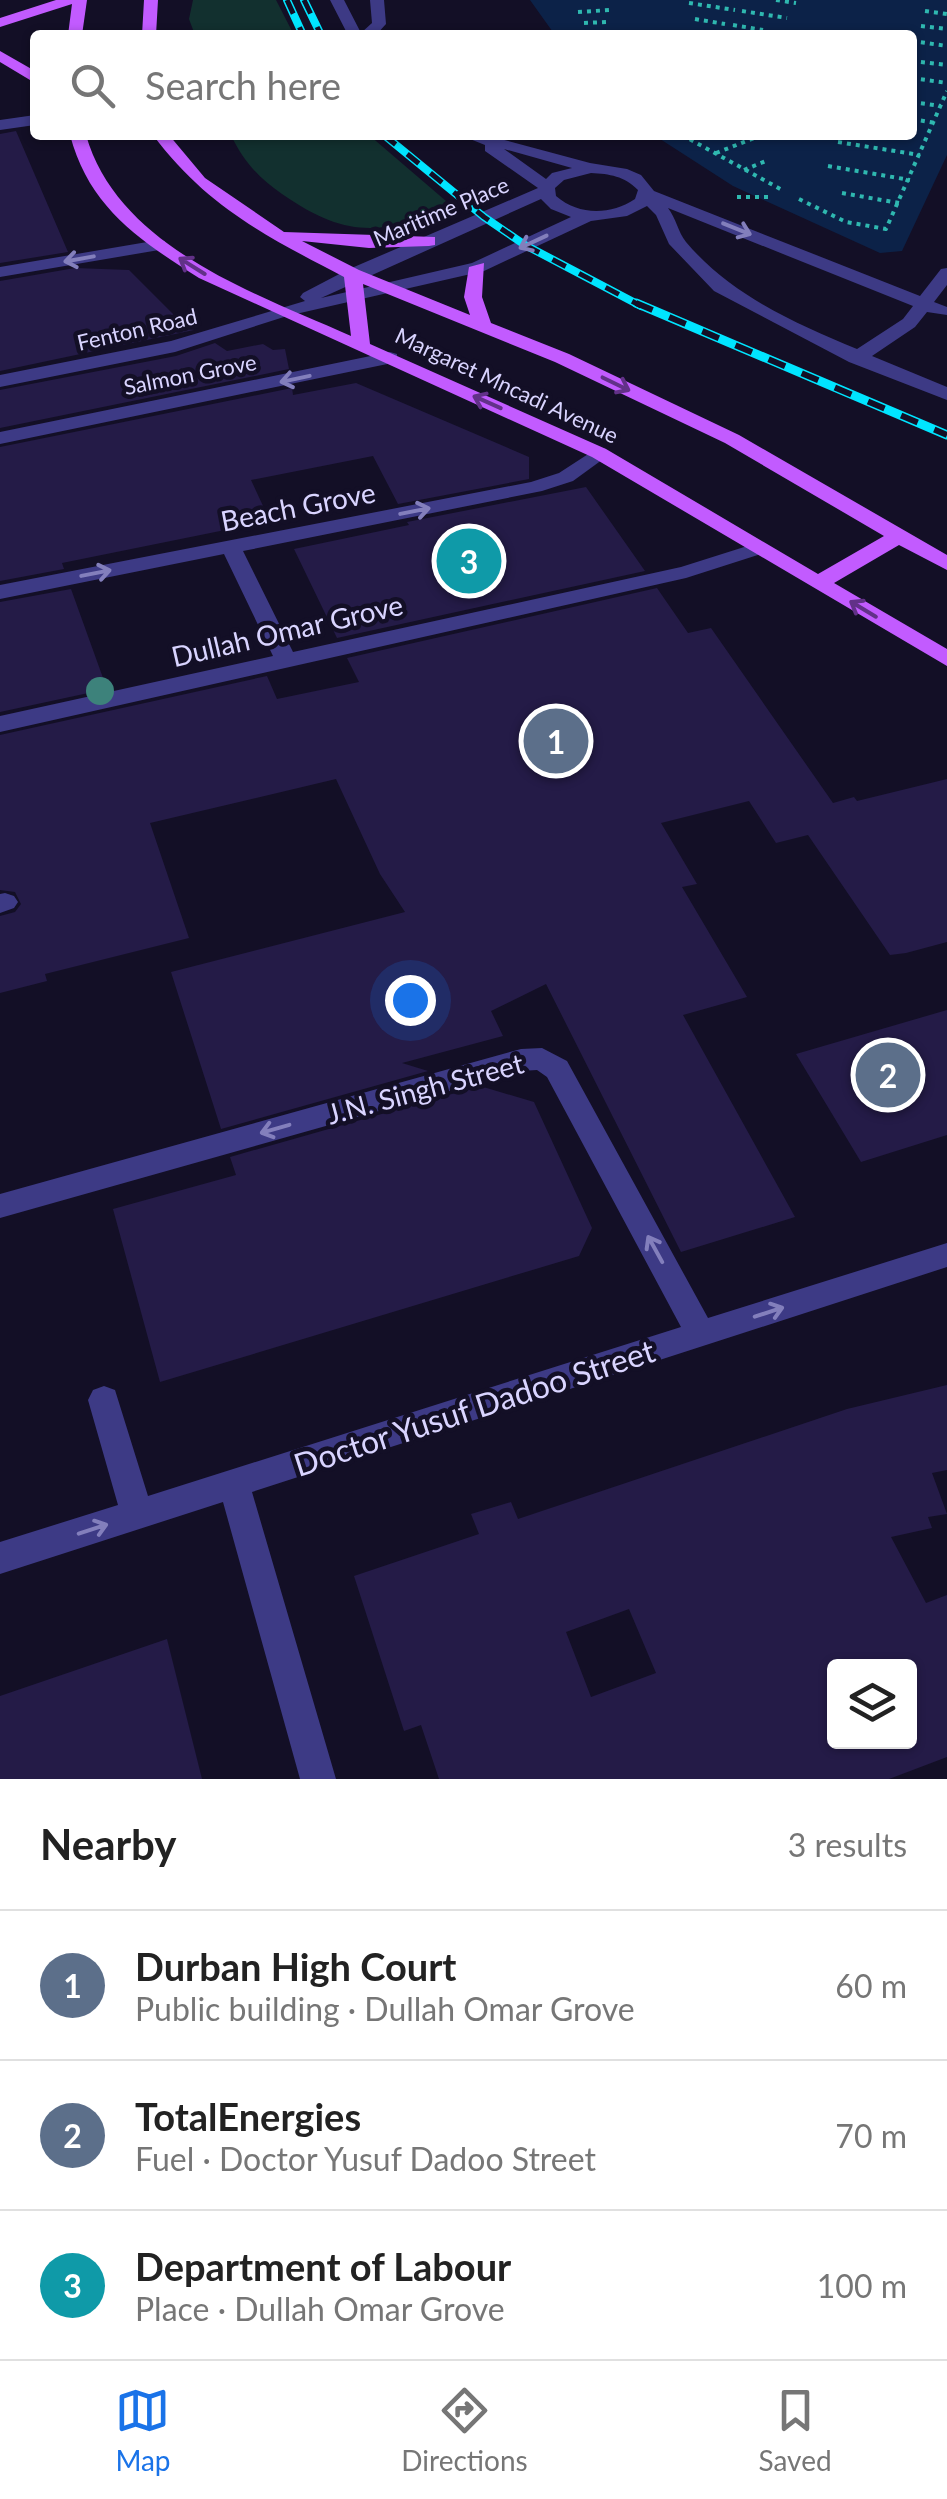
<!DOCTYPE html>
<html lang="en">
<head>
<meta charset="utf-8">
<style>
  body { margin:0; font-family:Lato,sans-serif; background:#f2f2f2; color:#222 }
  .controls { position:absolute; right:30px; bottom:30px; display:grid; overflow:hidden; border-radius:10px; box-shadow:0 2px 8px #0004 }
  .controls button { width:90px; height:90px; display:grid; place-items:center; padding:0; border:0; border-bottom:2px solid #e0e0e0; background:#fff; color:#222; font:50px sans-serif }
  .you { position:absolute; left:410px; top:1000px; width:35px; height:35px; margin:-25px; border:8px solid #fff; border-radius:50%; background:#1a73e8; box-shadow:0 0 0 15px #1a73e833 }
  .badge { display:grid; place-items:center; width:65px; height:65px; border-radius:50%; background:#1a73e8; color:#fff; font-size:32px; font-weight:700 }
  .pin { position:absolute; translate:-50% -50%; border:5px solid #fff; box-shadow:0 2px 10px #0006 }
  .list { margin:0; padding:0; list-style:none }
  h2 { display:flex; justify-content:space-between; align-items:center; height:130px; margin:0; padding:0 40px; font-size:42px }
  h2 small { font-size:32px; font-weight:400; color:#767676 }
  .list li { display:grid; grid-template-columns:65px 1fr auto; gap:30px; align-items:center; box-sizing:border-box; height:150px; padding:0 40px; border-top:2px solid #e0e0e0 }
  .list b { display:block; font-size:38px; white-space:nowrap }
  .list p { margin:0; font-size:32px; white-space:nowrap; color:#767676 }
  .list em { font-size:32px; font-style:normal; color:#767676 }
  .icon { flex:none; width:55px; height:55px; fill:none; stroke:currentColor; stroke-width:2; stroke-linecap:round; stroke-linejoin:round }
  .map { position:relative; flex:none; width:947px; height:1779px; overflow:hidden }
  .search { position:absolute; background:#fff; box-shadow:0 2px 8px #0004; left:30px; right:30px; top:30px; height:110px; display:flex; align-items:center; gap:25px; box-sizing:border-box; padding:0 35px; border-radius:10px; color:#767676; font-size:38px }
  .sheet { height:580px; background:#fff }
  nav { display:flex; justify-content:space-around; align-items:center; box-sizing:border-box; height:140px; border-top:2px solid #e0e0e0; background:#fff; font-size:28px; color:#767676 }
  nav a { display:grid; justify-items:center; gap:5px }
  nav .on { color:#1a73e8 }
  .map>svg:first-child { display:block }
  .green { fill:#12302f }
  .water { fill:#0c2248 }
  .building { fill:#241b47; fill-rule:evenodd }
  .lines { fill:none; stroke-linecap:round; stroke-linejoin:round }
  .path { stroke:#2fb8b0; stroke-width:4; stroke-dasharray:4 5; stroke-linecap:butt }
  .minor { fill:#3d3a85; fill-rule:evenodd }
  .major { fill:#c25bff; fill-rule:evenodd }
  .rail-far1-casing { stroke:#00e5ff; stroke-width:8 }
  .rail-casing { stroke:#00e5ff; stroke-width:9 }
  .rail-far1 { stroke:#130f26; stroke-width:5; stroke-dasharray:15; stroke-linecap:butt }
  .rail { stroke:#130f26; stroke-width:6; stroke-dasharray:18; stroke-linecap:butt }
  .tree { fill:#3d827b }
  .oneway { stroke:#837fbc }
  .oneway2 { stroke:#623188 }
  .labels { text-anchor:middle; dominant-baseline:central; stroke-width:9; stroke-linejoin:round; paint-order:stroke }
  .far-street-label { font-size:22px; fill:#d9d4ff; stroke:#130f26 }
  .street-label { font-size:28px; fill:#d9d4ff; stroke:#130f26 }
  .near-street-label { font-size:32px; fill:#d9d4ff; stroke:#130f26 }
</style>
</head>
<body>
<div class="map">
<svg width="947" height="1779" viewBox="0 0 947 1779">
  <rect width="100%" height="100%" fill="#130f26"/>
  <!-- green -->
  <path class="green" d="M193 0H276L294 35H195L189 19Z
    M231 135H369L453 207C382 235 347 239 282 194 259 178 243 161 231 135Z"/>
  <!-- water -->
  <path class="water" d="M530 0H947V155L902 251 880 253 733 186 657 137 912 135V35H555Z"/>
  <!-- building -->
  <path class="building" d="M16 131 68 252 0 263V134Z
    M75 268 129 270 180 321 194 330 0 371V281Z
    M215 343 227 351 263 344 273 350 285 349 289 369 0 428V390L176 356Z
    M356 383 529 457V479L398 504 373 456 251 480 270 521 62 563 64 569 0 581V447L292 388 293 395Z
    M586 487 645 571 337 638 294 549 409 525 407 522Z
    M657 588 688 633 711 628 833 803 854 797 857 801 947 779V942L906 953 890 955 808 835 776 843 749 801 661 823 697 884 682 887 747 997 683 1015 795 1217 681 1252 546 984 491 1011 503 1036 402 1063 428 1071 221 1129 171 972 405 912 380 874 336 779 150 823 189 938 45 974 47 981 0 993V916L15 912 21 904 15 892 0 890V735L267 676 277 699 359 682 347 658Z
    M71 589 107 689 0 712V602Z
    M947 1010V1135L861 1162 796 1054Z
    M480 1086 534 1102 592 1228 579 1256 160 1382 113 1209 236 1175 230 1157Z
    M947 1385V1470L932 1473 947 1514 928 1517 932 1528 891 1537 926 1603 947 1595V1757L889 1779H439L421 1725 404 1731 354 1576 479 1534 471 1514 511 1502 518 1519 847 1409ZM629 1609 656 1673 591 1697 566 1632ZM834 1666H910V1742H834Z
    M167 1639 202 1779H0V1696Z"/>
  <g class="lines">
    <!-- path -->
    <path class="path" d="M776 0 796 3
      M689 3 735 10
      M742 11 787 18
      M925 11 947 14
      M578 12 610 10
      M695 19 725 24
      M584 23 607 22
      M733 25 763 30
      M921 26 947 29
      M594 35 609 34
      M912 41 947 46
      M912 61 947 65
      M912 78 947 83
      M912 102 941 106
      M912 119 935 123
      M682 135 784 191
      M838 142 920 155
      M716 153 757 137
      M828 166 910 180
      M744 170 768 160
      M842 193 899 203
      M737 197H771
      M799 199 846 222 886 229 947 91"/>
    <!-- minor -->
    <path class="minor" d="M330 0H344L361 33 372 23 370 0H384L386 24 376 35H348Z
      M35 115V125L0 130V120Z
      M460 135H486L590 163 627 169 641 175 654 191 920 296 941 269 947 268V285L934 302 947 307V315L927 312 915 327 872 356 947 387V400L849 362 714 291 669 244 656 215 647 206 627 216 591 221 484 271 287 316 175 352 0 387V375L171 341 305 301 300 297 303 293 347 270 538 188 485 151V145ZM504 149 572 168 552 173 546 179ZM591 173C610 174 624 176 638 190L635 199C611 215 579 216 556 196L555 188 564 180ZM541 199 551 209 571 217 472 263 321 298ZM668 208 913 306 903 319 857 349C794 323 731 295 686 242 678 232 676 218 668 208Z
      M159 240 165 241V249L0 277V267Z
      M390 352 397 354V362L0 444V432Z
      M599 447 606 449V457L573 481 542 491 243 551 293 652 681 567 760 542 770 548 767 552 686 578 0 732V716L273 656 224 554 0 599V585L531 482 559 473Z
      M5 893 14 896 18 902 14 908 0 913V894Z
      M542 1048 567 1061 708 1318 947 1243V1267L252 1492 336 1779H300L223 1502 0 1574V1542L118 1505 88 1400 93 1390 104 1386 115 1390 148 1496 681 1327 547 1077 537 1070 521 1071 0 1218V1194L521 1049Z"/>
    <!-- major -->
    <path class="major" d="M56 0H87L82 35H68L72 4 0 27V18Z
      M144 0H158L156 35H142Z
      M0 51 35 71V83L0 62Z
      M70 135H86C118 247 254 293 351 336L344 277C266 236 207 207 153 135H169L205 178 284 232 435 237V245L429 246 369 248 302 241 359 270 470 315 464 297 469 267 484 263 482 297 491 323 569 354 739 435 947 555V570L899 545 834 583 947 649V666L592 457 199 278C139 240 89 207 70 135ZM363 284 555 362 725 443 884 536 818 574 606 449 370 344Z"/>
    <defs>
      <path id="rail-far1" d="M287 0 303 35
        M304 0 321 35
        M384 135 484 217 525 245 641 306"/>
      <path id="rail" d="M636 303 947 435"/>
    </defs>
    <!-- rail-far1 casing -->
    <use href="#rail-far1" class="rail-far1-casing"/>
    <!-- rail casing -->
    <use href="#rail" class="rail-casing"/>
    <!-- rail-far1 -->
    <use href="#rail-far1" class="rail-far1"/>
    <!-- rail -->
    <use href="#rail" class="rail"/>
  </g>
  <!-- trees -->
  <circle class="tree" cx="100" cy="691" r="14"/>
  <!-- one-way arrows -->
  <defs><path id="oneway-shaft" d="M-6 0H5M1.5-3L5.5 0L1.5 3" fill="none" stroke-width="1.6" stroke-linecap="round" stroke-linejoin="round" transform="scale(2.5)"/></defs>
  <g class="oneway">
    <use href="#oneway-shaft" transform="translate(737 229) rotate(22)"/>
    <use href="#oneway-shaft" transform="translate(533 242) rotate(155)"/>
    <use href="#oneway-shaft" transform="translate(79 259) rotate(170)"/>
    <use href="#oneway-shaft" transform="translate(295 379) rotate(168)"/>
    <use href="#oneway-shaft" transform="translate(415 511) rotate(-11)"/>
    <use href="#oneway-shaft" transform="translate(96 573) rotate(-11)"/>
    <use href="#oneway-shaft" transform="translate(275 1129) rotate(164)"/>
    <use href="#oneway-shaft" transform="translate(655 1249) rotate(-119)"/>
    <use href="#oneway-shaft" transform="translate(769 1312) rotate(-18)"/>
    <use href="#oneway-shaft" transform="translate(93 1529) rotate(-18)"/>
  </g>
  <g class="oneway2">
    <use href="#oneway-shaft" transform="translate(192 266) rotate(-148)"/>
    <use href="#oneway-shaft" transform="translate(616 384) rotate(26)"/>
    <use href="#oneway-shaft" transform="translate(487 402) rotate(-156)"/>
    <use href="#oneway-shaft" transform="translate(863 609) rotate(-149)"/>
  </g>
  <g class="labels">
    <!-- far-street labels -->
    <g class="far-street-label">
      <text transform="translate(441 211) rotate(-23)">Maritime Place</text>
      <text transform="translate(137 329) rotate(-13)">Fenton Road</text>
      <text transform="translate(190 374) rotate(-11)">Salmon Grove</text>
      <text transform="translate(507 385) rotate(25)">Margaret Mncadi Avenue</text>
    </g>
    <!-- street labels -->
    <g class="street-label">
      <text transform="translate(298 506) rotate(-11)">Beach Grove</text>
      <text transform="translate(287 630) rotate(-13)">Dullah Omar Grove</text>
      <text transform="translate(425 1088) rotate(-15)">J.N. Singh Street</text>
    </g>
    <!-- near-street labels -->
    <g class="near-street-label">
      <text transform="translate(474 1407) rotate(-18)">Doctor Yusuf Dadoo Street</text>
    </g>
  </g>
</svg>
<div class="controls">
<button><svg class="icon" aria-label="layers" viewBox="0 0 24 24"><path d="M12 4l9 5-9 5-9-5zM3 14l9 5 9-5"/></svg></button>
</div>
<div class="you"></div>
<div class="pin badge" style="left:556px;top:741px;background:#5c6f8a">1</div>
<div class="pin badge" style="left:888px;top:1075px;background:#5c6f8a">2</div>
<div class="pin badge" style="left:469px;top:561px;background:#0f9aa8">3</div>
<div class="search"><svg class="icon" aria-label="search" viewBox="0 0 24 24"><circle cx="10" cy="10" r="6"/><path d="M15 15l6 6"/></svg>Search here</div>
</div>
<section class="sheet">
<h2>Nearby<small>3 results</small></h2>
<ul class="list">
<li><span class="badge" style="background:#5c6f8a">1</span><div><b>Durban High Court</b><p>Public building · Dullah Omar Grove</p></div><em>60 m</em></li>
<li><span class="badge" style="background:#5c6f8a">2</span><div><b>TotalEnergies</b><p>Fuel · Doctor Yusuf Dadoo Street</p></div><em>70 m</em></li>
<li><span class="badge" style="background:#0f9aa8">3</span><div><b>Department of Labour</b><p>Place · Dullah Omar Grove</p></div><em>100 m</em></li>
</ul>
</section>
<nav>
<a class="on"><svg class="icon" aria-label="map" viewBox="0 0 24 24"><path d="M3 6l6-2 6 2 6-2v14l-6 2-6-2-6 2zM9 4v14M15 6v14"/></svg>Map</a>
<a><svg class="icon" aria-label="directions" viewBox="0 0 24 24"><path d="M12 3l9 9-9 9-9-9zM9 14v-3h6M13 9l2 2-2 2"/></svg>Directions</a>
<a><svg class="icon" aria-label="saved" viewBox="0 0 24 24"><path d="M7 4h10v16l-5-4-5 4z"/></svg>Saved</a>
</nav>
</body>
</html>
